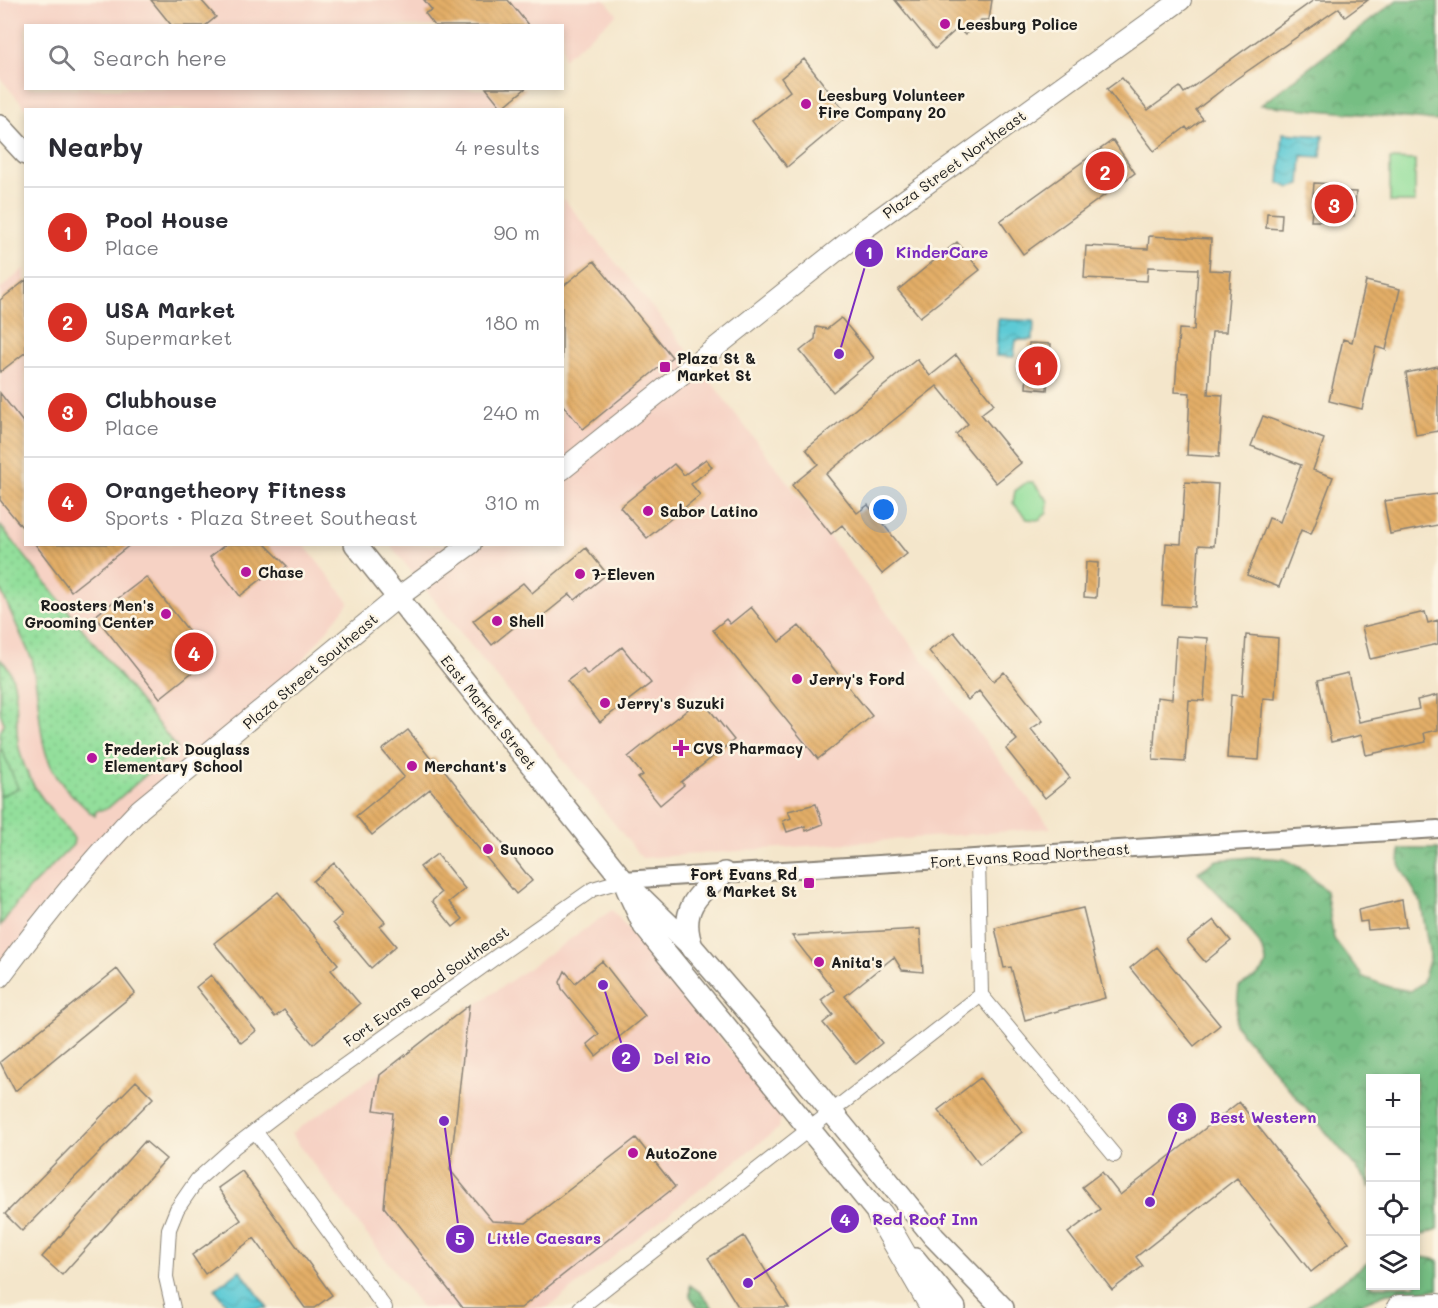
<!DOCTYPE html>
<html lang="en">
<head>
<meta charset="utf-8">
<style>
  body { margin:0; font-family:Mali,sans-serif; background:#f2f2f3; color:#2b2b33 }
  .controls { position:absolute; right:18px; bottom:18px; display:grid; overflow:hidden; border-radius:0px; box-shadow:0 3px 9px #0003 }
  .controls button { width:54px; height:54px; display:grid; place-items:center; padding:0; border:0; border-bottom:2px solid #e1e1e2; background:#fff; color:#2b2b33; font:30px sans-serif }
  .you { position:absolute; left:884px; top:510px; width:21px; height:21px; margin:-15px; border:4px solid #fff; border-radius:50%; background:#1a73e8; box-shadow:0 0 0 9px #1a73e833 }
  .badge { display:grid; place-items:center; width:39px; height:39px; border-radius:50%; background:#d93025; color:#fff; font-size:20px; font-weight:700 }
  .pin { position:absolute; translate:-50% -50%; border:3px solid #fff; box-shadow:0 2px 6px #0006 }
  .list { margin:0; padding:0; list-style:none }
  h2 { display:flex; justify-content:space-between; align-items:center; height:78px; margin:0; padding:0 24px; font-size:26px }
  h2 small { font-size:20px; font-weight:400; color:#7c7c81 }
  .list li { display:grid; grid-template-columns:39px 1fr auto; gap:18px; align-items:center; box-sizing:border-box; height:90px; padding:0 24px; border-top:2px solid #e1e1e2 }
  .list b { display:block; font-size:22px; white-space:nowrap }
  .list p { margin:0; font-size:20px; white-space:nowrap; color:#7c7c81 }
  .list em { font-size:20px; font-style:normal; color:#7c7c81 }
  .icon { flex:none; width:33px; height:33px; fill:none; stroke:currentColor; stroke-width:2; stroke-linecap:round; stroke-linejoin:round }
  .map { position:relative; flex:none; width:1438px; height:1308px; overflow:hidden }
  .search { position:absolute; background:#fff; box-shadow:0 3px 9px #0003; left:24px; top:24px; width:540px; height:66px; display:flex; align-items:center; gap:15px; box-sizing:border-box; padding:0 21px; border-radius:0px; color:#7c7c81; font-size:22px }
  .panel { position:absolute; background:#fff; box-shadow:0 3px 9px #0003; left:24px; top:108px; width:540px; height:438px; border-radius:0px }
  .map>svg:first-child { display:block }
  .built { fill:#f6d2c4 }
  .grass { fill:url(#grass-dots); stroke:#587e5c; stroke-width:1.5 }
  .forest { fill:url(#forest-crowns); stroke:#496d50; stroke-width:1.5 }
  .green { fill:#93df9b; stroke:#587e5c; stroke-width:1.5 }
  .water { fill:url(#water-waves); stroke:#3c7378; stroke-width:1.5 }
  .building { fill:url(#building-back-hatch) }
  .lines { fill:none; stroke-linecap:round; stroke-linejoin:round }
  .minor-casing { stroke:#888174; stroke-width:16 }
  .tertiary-casing { stroke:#888174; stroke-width:20 }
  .secondary-casing { stroke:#888174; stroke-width:22 }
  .primary-casing { stroke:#888174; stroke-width:24 }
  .motorway-casing { stroke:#888174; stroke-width:28 }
  .minor { stroke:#fff; stroke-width:14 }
  .tertiary { stroke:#fff; stroke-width:16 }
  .secondary { stroke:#fff; stroke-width:20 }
  .primary { stroke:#fff; stroke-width:21 }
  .motorway { stroke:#fff; stroke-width:26 }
  .poi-dot { fill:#b5179e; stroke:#fcf5e5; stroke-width:2 }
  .labels { text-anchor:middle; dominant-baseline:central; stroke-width:5; stroke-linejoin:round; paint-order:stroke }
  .poi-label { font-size:15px; font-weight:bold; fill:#1c1c1c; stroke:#fcf5e5; text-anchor:start }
  .street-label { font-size:15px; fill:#1c1c1c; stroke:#fcf5e5 }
  .leader { fill:none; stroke:#7b2cbf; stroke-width:2 }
  .callout-dot { fill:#7b2cbf; stroke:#fcf5e5; stroke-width:2 }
  .mark-label { font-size:18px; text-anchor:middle; font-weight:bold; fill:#fff }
  .callout-label { font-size:16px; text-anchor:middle; font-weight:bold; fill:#7b2cbf; stroke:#fcf5e5; stroke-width:5; stroke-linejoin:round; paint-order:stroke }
</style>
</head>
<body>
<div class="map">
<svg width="1438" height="1308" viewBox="0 0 1438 1308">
  <defs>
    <pattern id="grass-dots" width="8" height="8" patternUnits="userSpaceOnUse" patternTransform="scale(1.5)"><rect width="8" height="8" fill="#93df9b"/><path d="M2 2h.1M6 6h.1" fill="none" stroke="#7ebf85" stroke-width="1.8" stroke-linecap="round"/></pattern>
    <pattern id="forest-crowns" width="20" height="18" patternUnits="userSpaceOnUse" patternTransform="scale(1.5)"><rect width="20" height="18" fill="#76be83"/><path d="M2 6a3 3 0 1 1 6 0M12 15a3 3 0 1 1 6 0" fill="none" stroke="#609a6a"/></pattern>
    <pattern id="water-waves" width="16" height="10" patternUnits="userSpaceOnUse" patternTransform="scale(1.5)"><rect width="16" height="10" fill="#5dcad5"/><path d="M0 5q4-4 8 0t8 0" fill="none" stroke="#50adb6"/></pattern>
    <pattern id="building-back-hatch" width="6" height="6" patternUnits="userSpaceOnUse" patternTransform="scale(1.5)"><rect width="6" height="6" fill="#e3ae67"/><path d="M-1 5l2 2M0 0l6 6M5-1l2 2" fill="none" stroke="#c29559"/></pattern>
  </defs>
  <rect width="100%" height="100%" fill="#fcf5e5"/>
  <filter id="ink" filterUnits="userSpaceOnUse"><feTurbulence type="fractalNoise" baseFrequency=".0167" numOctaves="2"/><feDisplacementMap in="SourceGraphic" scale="12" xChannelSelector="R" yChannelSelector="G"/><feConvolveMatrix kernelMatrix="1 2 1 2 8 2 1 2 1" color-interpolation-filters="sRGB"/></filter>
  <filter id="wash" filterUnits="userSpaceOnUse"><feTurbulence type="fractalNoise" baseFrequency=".008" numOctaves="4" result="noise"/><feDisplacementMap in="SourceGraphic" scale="24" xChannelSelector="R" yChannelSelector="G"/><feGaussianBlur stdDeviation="1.35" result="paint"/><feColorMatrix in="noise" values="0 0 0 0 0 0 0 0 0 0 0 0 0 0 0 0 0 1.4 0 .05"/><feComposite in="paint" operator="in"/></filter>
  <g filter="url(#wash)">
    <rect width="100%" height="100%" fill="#f4e6cb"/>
    <!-- built -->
    <path class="built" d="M0 0H605L617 14 563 59 562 26H26V88L527 89 502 110H27L0 78Z
      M563 198 686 349 1051 828 642 858 390 545 562 544Z
      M25 268 26 544 304 545 349 602 265 708 164 789 0 977V289Z
      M612 910 781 1111 779 1128 547 1308H422L291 1134Z"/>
    <!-- grass -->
    <path class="grass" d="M0 525 177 748 108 808 96 811 95 816C87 811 81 803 74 797 31 757 45 714 32 664L33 662 0 588Z
      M0 659C24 677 13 722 19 748 25 775 39 796 57 817 62 824 70 831 74 839L73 845 23 895 0 926V733L4 723 0 712Z"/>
    <!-- forest -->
    <path class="forest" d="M1397 0H1438V121L1261 105Z
      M1400 849H1438V1229L1416 1237V1078H1370V1188L1365 1178 1235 1025 1239 987C1248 981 1265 975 1266 963 1266 939 1215 891 1198 872L1217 860 1251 857 1284 859 1303 869 1326 891 1334 939 1363 977 1389 987 1411 991 1423 982 1430 957 1421 903 1399 864Z
      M1416 1256 1438 1260V1290L1387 1293 1350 1308H1305L1370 1261V1286H1416Z
      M690 1285 700 1292 713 1308H698L690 1296Z"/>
    <!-- green -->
    <path class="green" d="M1390 159 1415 160V202H1390Z
      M1027 482H1033L1048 501 1047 513 1039 520 1027 519 1013 503 1015 491Z
      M2 750 18 788 0 796V751Z"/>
    <!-- water -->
    <path class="water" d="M1283 133 1323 136 1321 157 1302 156 1300 185 1290 188 1279 183Z
      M998 319 1034 321 1033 340H1016L1014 357 996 356Z
      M240 1270 268 1308H229L215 1289Z"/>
    <g id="blocks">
      <!-- building -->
      <path class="building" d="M151 0H201L216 17 205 26H172Z
        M424 0H508L529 26H435L425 13 432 10Z
        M895 0H992L989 20H981L965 35 958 28 935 49Z
        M1314 0H1368L1345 17 1339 8 1236 79 1196 110 1203 119 1188 130 1186 127 1154 151 1107 89 1122 78 1148 110 1180 87 1184 93Z
        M804 59 848 116 787 167 752 121 790 91 781 78Z
        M486 88H526L502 108Z
        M1113 140 1135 173 1023 254 1000 221Z
        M1314 183 1333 184V191L1356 192 1354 216 1331 215 1330 221H1311Z
        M1267 213 1282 214 1281 229 1266 228Z
        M1149 236 1211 239 1209 270 1231 271 1226 332H1212L1208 394 1223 395 1219 457 1187 455 1190 393 1175 392 1179 329 1194 330 1198 269 1148 267 1147 281 1084 278 1086 246 1148 249Z
        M957 242 980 270 920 317 898 290Z
        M594 261 672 357 583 429 562 404V287Z
        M26 280V352L0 372V300Z
        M1366 281 1400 289 1386 350 1376 347 1362 409 1329 401 1343 339 1352 342Z
        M841 318 874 358 833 392 800 351 815 339 816 327 827 329Z
        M1029 343 1051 344 1047 390 1026 388Z
        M956 355 994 404 981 414 1021 463 996 483 956 434 968 424 937 386 876 434 826 474 857 513 868 505 907 554 882 574 842 525 831 534 792 485 818 464 806 449 917 359 930 376Z
        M1438 366V431L1416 435 1406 373Z
        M0 393 26 426V532L0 500Z
        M1263 416 1324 439 1313 470 1333 477 1311 534 1301 530 1279 587 1247 575 1269 518 1280 522 1301 465 1251 446Z
        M706 459 712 467 691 484 700 495 647 538 620 507 674 464 684 475Z
        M1185 482 1218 484 1214 546 1199 545 1195 607 1162 605 1166 543 1181 544Z
        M1438 494V525L1390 534 1384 501Z
        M35 544H131L71 591Z
        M226 544H265L287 566 277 574 274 569 240 596 210 557Z
        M586 548 607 574 575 600 570 594 529 627 523 620 492 645 473 621 523 583 532 593Z
        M1086 562 1098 563 1096 598 1084 597Z
        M146 577 210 658 160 698 95 616Z
        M751 607 779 642 799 626 872 716 818 759 713 630 726 619 730 624Z
        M1425 612 1428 623 1438 620V644L1370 659 1362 627Z
        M954 632 993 681 1004 672 1043 721 1031 729 1070 778 1045 798 1006 749 1017 740 979 691 968 700 929 651Z
        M1246 635 1278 638 1275 699 1263 698 1259 760 1227 758 1231 695 1242 696Z
        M1176 636 1208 638 1204 701 1189 700 1185 762 1153 760 1157 697 1172 699Z
        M622 647 651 683 600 722 567 681 583 669 587 675Z
        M1348 673 1359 722 1419 709 1417 700 1438 695V730L1424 733 1426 742 1366 755 1362 735 1331 742 1318 680Z
        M701 699 734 740 681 782 684 785 660 805 638 778 643 775 628 757Z
        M408 730 431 759 434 757 532 881 516 894 430 789 372 835 356 816 404 777 382 750Z
        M816 804 823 824 806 831 805 826 787 832 783 821 791 818 788 811Z
        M437 854 465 889 449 902 463 919 453 927 432 901 441 893 420 867Z
        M334 863 385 922 380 927 396 946 371 968 333 923 342 915 313 881Z
        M278 892 338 964 331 970 360 1004 313 1044 284 1010 275 1017 214 943Z
        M1402 900 1406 927 1368 930 1367 921 1360 922 1358 910Z
        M1083 908 1105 998 1025 1020 1011 967 1004 968 995 928Z
        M1214 920 1231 941 1205 962 1187 941Z
        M920 929 923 972 902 970 894 957 845 996 882 1043 856 1064 823 1023 833 1015 821 1000 834 990 792 936Z
        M1156 947 1220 1025 1194 1046 1130 968Z
        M602 961 645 1016 596 1056 587 1044 599 1034 562 989 560 982 565 971 575 983Z
        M117 969 135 993 15 1091 0 1062Z
        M211 975 256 1031 241 1043 196 987Z
        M469 1005 450 1170 492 1221 526 1223 636 1138 675 1187 521 1308H463L384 1207 393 1113 374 1110 380 1075Z
        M980 1078 1022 1132 980 1165 938 1110Z
        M136 1081 153 1098 22 1231 5 1214Z
        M1239 1102 1349 1242 1311 1272 1237 1178 1136 1257 1143 1266 1112 1290 1068 1233 1100 1209 1082 1187 1102 1172 1120 1195Z
        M145 1141 166 1159 62 1275 42 1257Z
        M242 1171 332 1295 314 1308H305L254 1238 205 1274 192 1255 241 1220 218 1188Z
        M744 1236 789 1308H739L708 1258Z"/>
    </g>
  </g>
  <g filter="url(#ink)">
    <use href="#blocks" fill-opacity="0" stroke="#888174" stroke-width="1.5"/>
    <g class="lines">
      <defs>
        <path id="minor" d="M981 995 1114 1155
          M255 1131 385 1308
          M173 1308 166 1277 169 1229 177 1209 197 1180 234 1147 292 1103 500 954 593 889 623 880
          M580 1308 981 995 978 860"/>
        <path id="tertiary" d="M623 880 1438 829"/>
        <path id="secondary" d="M562 470 863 230 1181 0
          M0 977C44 918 89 862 140 809L397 598 471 544"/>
        <path id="primary" d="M0 126 26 154
          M355 544 623 880 694 949 781 1050 934 1237 1003 1308
          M627 889 644 926 890 1228
          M693 949C678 912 696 894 724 873
          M915 1259 955 1308"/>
        <path id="motorway" d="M880 1215 934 1308
          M1400 1308 1438 1307"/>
      </defs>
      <!-- minor casing -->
      <use href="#minor" class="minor-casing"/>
      <!-- tertiary casing -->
      <use href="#tertiary" class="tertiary-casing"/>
      <!-- secondary casing -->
      <use href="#secondary" class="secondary-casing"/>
      <!-- primary casing -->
      <use href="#primary" class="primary-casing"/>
      <!-- motorway casing -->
      <use href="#motorway" class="motorway-casing"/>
      <!-- minor -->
      <use href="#minor" class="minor"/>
      <!-- tertiary -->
      <use href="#tertiary" class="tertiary"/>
      <!-- secondary -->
      <use href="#secondary" class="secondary"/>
      <!-- primary -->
      <use href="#primary" class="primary"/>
      <!-- motorway -->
      <use href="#motorway" class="motorway"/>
    </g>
  </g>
  <!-- markers -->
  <g class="poi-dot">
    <circle cx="945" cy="24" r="6"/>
    <circle cx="806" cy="104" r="6"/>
    <rect x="659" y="361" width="12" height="12" rx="3"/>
    <circle cx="648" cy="511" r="6"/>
    <circle cx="246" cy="572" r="6"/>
    <circle cx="580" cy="574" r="6"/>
    <circle cx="166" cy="614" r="6"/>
    <circle cx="497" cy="621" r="6"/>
    <circle cx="797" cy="679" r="6"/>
    <circle cx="605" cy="703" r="6"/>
    <path d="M678 739h6v6h6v6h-6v6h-6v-6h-6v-6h6z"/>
    <circle cx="92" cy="758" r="6"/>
    <circle cx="412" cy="766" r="6"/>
    <circle cx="488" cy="849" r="6"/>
    <rect x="803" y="877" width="12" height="12" rx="3"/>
    <circle cx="819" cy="962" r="6"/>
    <circle cx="633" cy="1153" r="6"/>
  </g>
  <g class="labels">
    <!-- poi labels -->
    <g class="poi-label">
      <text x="957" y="24">Leesburg Police</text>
      <text x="818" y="95">Leesburg Volunteer<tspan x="818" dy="17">Fire Company 20</tspan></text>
      <text x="677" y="358">Plaza St &amp;<tspan x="677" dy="17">Market St</tspan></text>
      <text x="660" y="511">Sabor Latino</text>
      <text x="258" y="572">Chase</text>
      <text x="592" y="574">7-Eleven</text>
      <text x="154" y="605" text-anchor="end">Roosters Men's<tspan x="154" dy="17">Grooming Center</tspan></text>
      <text x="509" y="621">Shell</text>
      <text x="809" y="679">Jerry's Ford</text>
      <text x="617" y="703">Jerry's Suzuki</text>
      <text x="693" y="748">CVS Pharmacy</text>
      <text x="104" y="749">Frederick Douglass<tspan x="104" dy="17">Elementary School</tspan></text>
      <text x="424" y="766">Merchant's</text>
      <text x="500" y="849">Sunoco</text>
      <text x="797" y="874" text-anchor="end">Fort Evans Rd<tspan x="797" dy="17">&amp; Market St</tspan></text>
      <text x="831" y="962">Anita's</text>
      <text x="645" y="1153">AutoZone</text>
    </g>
    <!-- street labels -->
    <g class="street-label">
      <text transform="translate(954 164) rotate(-36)">Plaza Street Northeast</text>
      <text transform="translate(310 671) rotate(-40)">Plaza Street Southeast</text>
      <text transform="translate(489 712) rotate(51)">East Market Street</text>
      <text transform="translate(1030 855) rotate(-4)">Fort Evans Road Northeast</text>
      <text transform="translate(426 986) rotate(-35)">Fort Evans Road Southeast</text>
    </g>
  </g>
  <!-- callouts -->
  <path class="leader" d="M839 354L869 253M603 985L626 1058M1150 1202L1182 1117M748 1283L845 1219M444 1121L460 1239"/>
  <g class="callout-dot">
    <circle cx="839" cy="354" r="6"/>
    <circle cx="603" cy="985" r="6"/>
    <circle cx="1150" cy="1202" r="6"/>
    <circle cx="748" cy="1283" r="6"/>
    <circle cx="444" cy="1121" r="6"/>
    <circle cx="869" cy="253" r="15"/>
    <circle cx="626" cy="1058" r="15"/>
    <circle cx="1182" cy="1117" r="15"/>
    <circle cx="845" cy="1219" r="15"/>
    <circle cx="460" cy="1239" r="15"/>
  </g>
  <g class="mark-label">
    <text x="869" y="259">1</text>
    <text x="626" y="1064">2</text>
    <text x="1182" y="1124">3</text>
    <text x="845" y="1226">4</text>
    <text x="460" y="1245">5</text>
  </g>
  <g class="callout-label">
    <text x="942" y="258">KinderCare</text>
    <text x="682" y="1064">Del Rio</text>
    <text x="1263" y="1123">Best Western</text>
    <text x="925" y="1225">Red Roof Inn</text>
    <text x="544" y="1244">Little Caesars</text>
  </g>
</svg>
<div class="controls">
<button>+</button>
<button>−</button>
<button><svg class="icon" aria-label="locate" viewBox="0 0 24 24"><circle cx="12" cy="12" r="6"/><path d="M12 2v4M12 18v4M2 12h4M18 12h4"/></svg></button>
<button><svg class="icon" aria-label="layers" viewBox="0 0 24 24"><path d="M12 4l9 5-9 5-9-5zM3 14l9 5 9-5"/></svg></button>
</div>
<div class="you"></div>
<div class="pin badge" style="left:1038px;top:366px">1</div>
<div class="pin badge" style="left:1105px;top:171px">2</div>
<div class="pin badge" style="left:1334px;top:204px">3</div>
<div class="pin badge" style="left:194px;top:652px">4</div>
<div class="search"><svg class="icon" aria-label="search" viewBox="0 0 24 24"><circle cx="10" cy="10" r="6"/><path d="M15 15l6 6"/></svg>Search here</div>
<section class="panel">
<h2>Nearby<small>4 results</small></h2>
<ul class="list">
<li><span class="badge">1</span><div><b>Pool House</b><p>Place</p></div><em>90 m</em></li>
<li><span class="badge">2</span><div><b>USA Market</b><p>Supermarket</p></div><em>180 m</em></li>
<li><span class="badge">3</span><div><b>Clubhouse</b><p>Place</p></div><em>240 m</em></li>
<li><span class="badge">4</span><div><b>Orangetheory Fitness</b><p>Sports · Plaza Street Southeast</p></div><em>310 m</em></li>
</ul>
</section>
</div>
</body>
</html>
